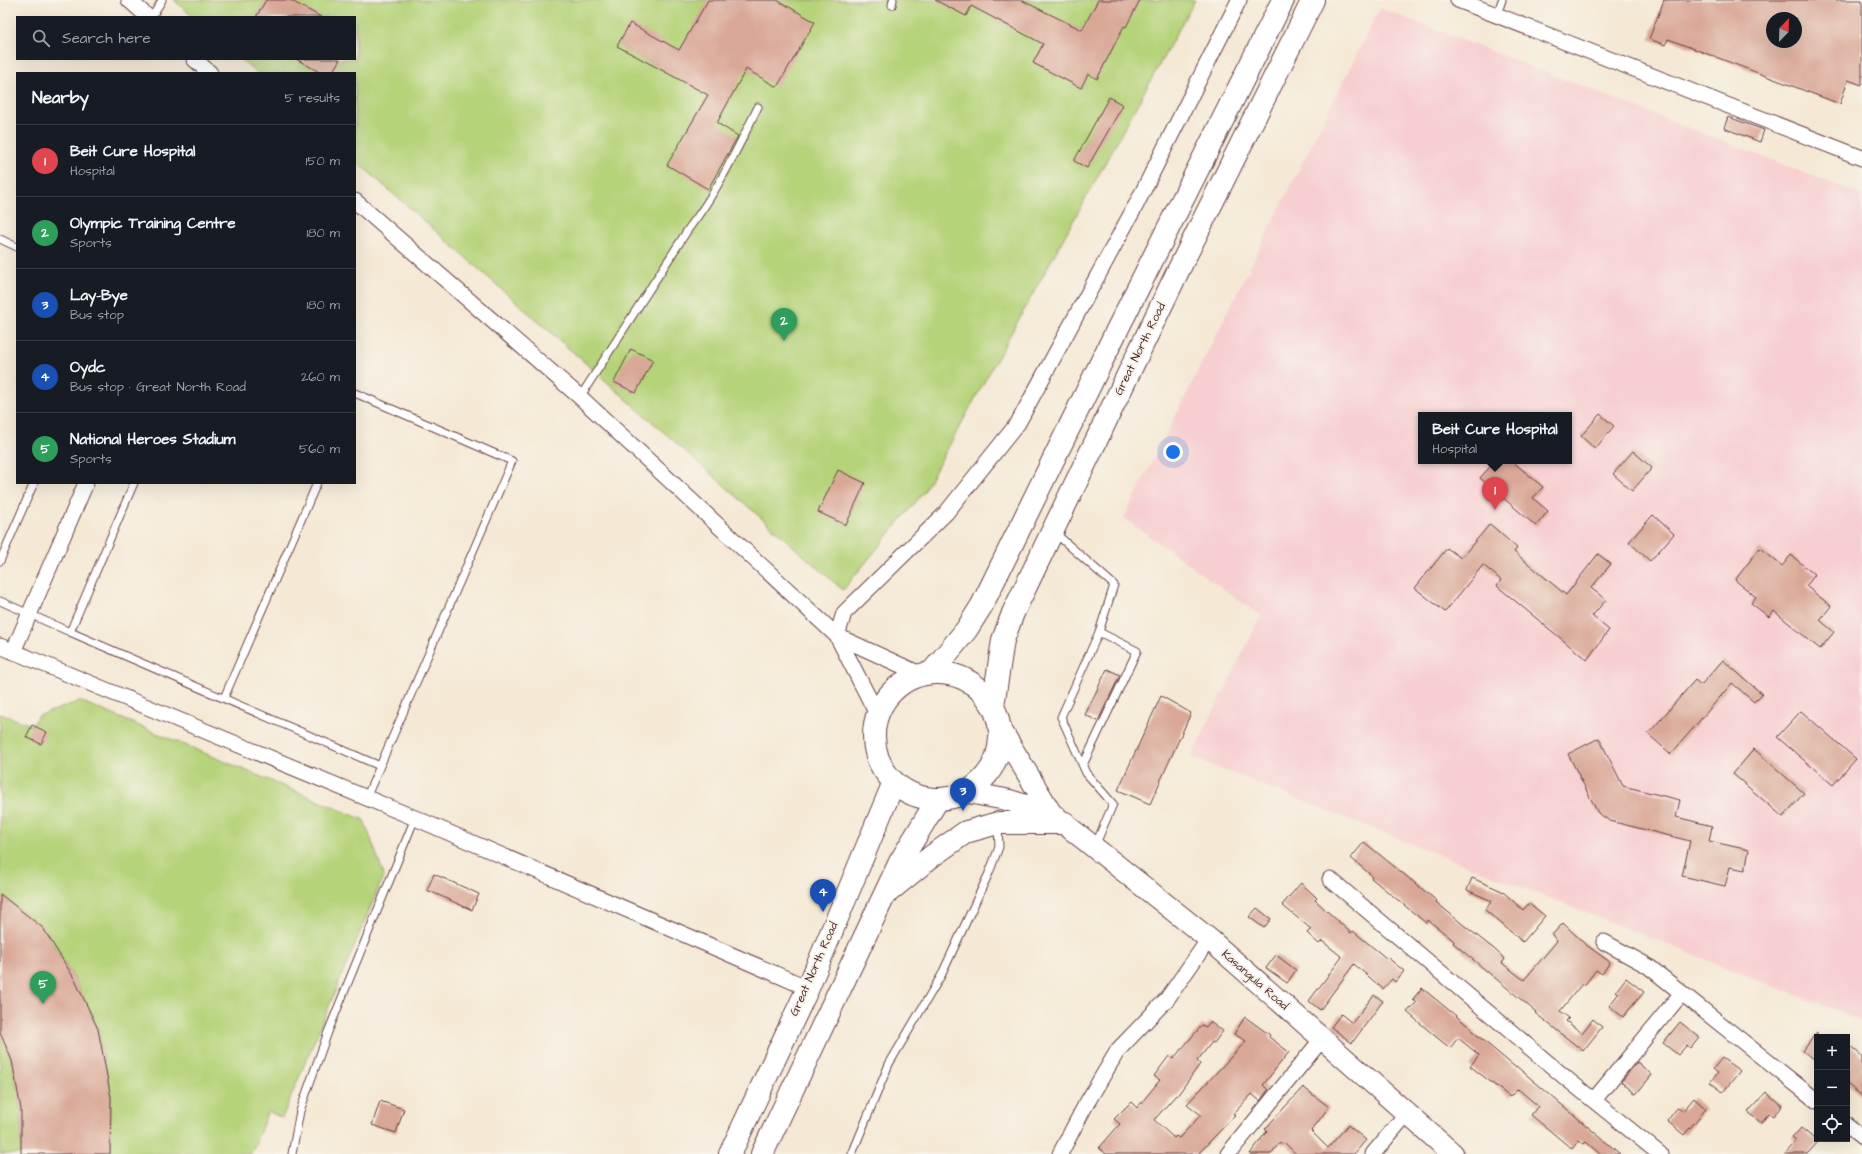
<!DOCTYPE html>
<html lang="en">
<head>
<meta charset="utf-8">
<style>
  body { margin:0; font-family:"Architects Daughter",sans-serif; background:#20242c; color:#f1f3f6 }
  .controls { position:absolute; right:12px; bottom:12px; display:grid; overflow:hidden; border-radius:0px; box-shadow:0 4px 16px #0002 }
  .controls button { width:36px; height:36px; display:grid; place-items:center; padding:0; border:0; border-bottom:1px solid #363941; background:#171b24; color:#f1f3f6; font:20px sans-serif }
  .compass { position:absolute; left:1766px; top:12px; width:36px; height:36px; border-radius:50%; background:#171b24; box-shadow:0 4px 16px #0002; rotate:23deg }
  .you { position:absolute; left:1173px; top:452px; width:14px; height:14px; margin:-10px; border:3px solid #fff; border-radius:50%; background:#1a73e8; box-shadow:0 0 0 6px #1a73e833 }
  .badge { display:grid; place-items:center; width:26px; height:26px; border-radius:50%; background:#c8321e; color:#fff; font-size:13px; font-weight:700 }
  .pin { position:absolute; translate:-50% -33px; filter:drop-shadow(0 1px 2px #0008) }
  .pin::after { content:''; position:absolute; top:21px; width:14px; height:12px; background:inherit; clip-path:polygon(0 0,100% 0,50% 100%) }
  .popup { position:absolute; left:1418px; top:412px; width:154px; height:52px; box-sizing:border-box; display:grid; place-content:center; border-radius:0px; background:#171b24; filter:drop-shadow(0 1px 3px #0005); font-size:13px; white-space:nowrap; color:#9ea1a6 }
  .popup b { font-size:15px; color:#f1f3f6 }
  .popup::after { content:''; position:absolute; left:50%; top:100%; margin-left:-8px; border:8px solid transparent; border-top-color:#171b24 }
  .list { margin:0; padding:0; list-style:none }
  h2 { display:flex; justify-content:space-between; align-items:center; height:52px; margin:0; padding:0 16px; font-size:17px }
  h2 small { font-size:13px; font-weight:400; color:#9ea1a6 }
  .list li { display:grid; grid-template-columns:26px 1fr auto; gap:12px; align-items:center; box-sizing:border-box; height:72px; padding:0 16px; border-top:1px solid #363941 }
  .list b { display:block; font-size:15px; white-space:nowrap }
  .list p { margin:0; font-size:13px; white-space:nowrap; color:#9ea1a6 }
  .list em { font-size:13px; font-style:normal; color:#9ea1a6 }
  .icon { flex:none; width:22px; height:22px; fill:none; stroke:currentColor; stroke-width:2; stroke-linecap:round; stroke-linejoin:round }
  .map { position:relative; flex:none; width:1862px; height:1154px; overflow:hidden }
  .search { position:absolute; background:#171b24; box-shadow:0 4px 16px #0002; left:16px; top:16px; width:340px; height:44px; display:flex; align-items:center; gap:10px; box-sizing:border-box; padding:0 14px; border-radius:0px; color:#9ea1a6; font-size:15px }
  .panel { position:absolute; background:#171b24; box-shadow:0 4px 16px #0002; left:16px; top:72px; width:340px; height:412px; border-radius:0px }
  .map>svg:first-child { display:block }
  .built { fill:#f7cfd1; fill-rule:evenodd }
  .green { fill:#b5d379; stroke:#807952 }
  .building { fill:#d9a796; fill-rule:evenodd }
  .lines { fill:none; stroke-linecap:round; stroke-linejoin:round }
  .lane-casing { stroke:#643d44; stroke-width:9 }
  .street-casing { stroke:#643d44; stroke-width:17 }
  .secondary-casing { stroke:#643d44; stroke-width:23 }
  .primary-casing { stroke:#643d44; stroke-width:24 }
  .lane { stroke:#fff; stroke-width:7 }
  .street { stroke:#fff; stroke-width:15 }
  .secondary { stroke:#fff; stroke-width:21 }
  .primary { stroke:#fff; stroke-width:22 }
  .labels { text-anchor:middle; dominant-baseline:central; stroke-width:4; stroke-linejoin:round; paint-order:stroke }
  .street-label { font-size:12px; fill:#4a1f2b; stroke:#f7f3e8 }
</style>
</head>
<body>
<div class="map">
<svg width="1862" height="1154" viewBox="0 0 1862 1154">
  <rect width="100%" height="100%" fill="#f7f3e8"/>
  <filter id="ink" filterUnits="userSpaceOnUse"><feTurbulence type="fractalNoise" baseFrequency=".025" numOctaves="2"/><feDisplacementMap in="SourceGraphic" scale="8" xChannelSelector="R" yChannelSelector="G"/><feConvolveMatrix kernelMatrix="1 2 1 2 8 2 1 2 1" color-interpolation-filters="sRGB"/></filter>
  <filter id="wash" filterUnits="userSpaceOnUse"><feTurbulence type="fractalNoise" baseFrequency=".012" numOctaves="4" result="noise"/><feDisplacementMap in="SourceGraphic" scale="16" xChannelSelector="R" yChannelSelector="G"/><feGaussianBlur stdDeviation="0.9" result="paint"/><feColorMatrix in="noise" values="0 0 0 0 0 0 0 0 0 0 0 0 0 0 0 0 0 1.4 0 .05"/><feComposite in="paint" operator="in"/></filter>
  <g filter="url(#wash)">
    <rect width="100%" height="100%" fill="#f5e9d5"/>
    <!-- built -->
    <path class="built" d="M1380 8 1862 195V1021L1191 757 1261 616 1124 518ZM1421 415H1569V461H1421Z"/>
    <!-- green -->
    <path class="green" d="M174 0H1195L923 493 843 590 355 160V73H257L241 59H355V17H193Z
      M80 701 364 820 384 875 282 1118 268 1111 251 1154H110L111 1097 98 1029 74 978 43 928 0 894V714L32 725 38 716Z
      M0 1032 12 1061 21 1109V1154H0Z"/>
    <g id="blocks">
      <!-- building -->
      <path class="building" d="M266 0H290L321 17H256Z
        M708 0H777L815 22 777 87 746 69 717 123 738 136 708 189 667 165 708 95 617 46 630 23 679 50Z
        M935 0H1021L1082 30 1098 0H1140L1126 27 1124 26 1097 79 1088 74 1081 88 1033 63 1043 44 971 6 966 16Z
        M1664 0H1862V85L1848 80 1840 104 1668 39 1665 45 1649 39ZM1772 18H1796V42H1772Z
        M296 59H340L332 73H321Z
        M1109 97 1123 105 1087 168 1074 161Z
        M1728 117 1764 130 1760 142 1724 128Z
        M631 349 653 360 636 393 614 382Z
        M1600 414 1614 426 1595 449 1581 436Z
        M1633 451 1652 468 1632 491 1613 474Z
        M1495 461H1512L1543 487 1533 498 1548 511 1536 526 1480 478Z
        M838 470 865 483 846 525 818 512Z
        M1653 515 1674 534 1650 561 1629 542Z
        M1490 524 1517 548 1514 552 1566 595 1598 554 1611 564 1591 588 1606 600 1592 616 1609 630 1587 660 1497 586 1501 580 1483 565 1445 612 1415 588 1447 548 1461 558Z
        M1760 548 1782 566 1791 555 1815 575 1806 586 1831 606 1820 620 1834 632 1820 649 1774 611 1769 617 1751 603 1756 597 1735 580Z
        M1723 660 1762 694 1754 702 1732 683 1671 754 1648 734 1695 680 1701 685Z
        M1107 669 1120 675 1098 721 1085 715Z
        M1161 696 1191 713 1150 804 1118 790Z
        M1801 711 1856 759 1833 785 1777 737Z
        M32 725 47 732 41 744 26 737Z
        M1599 738 1623 786 1680 800 1676 817 1712 826 1709 841 1749 850 1745 870 1730 867 1725 886 1682 876 1690 841 1610 821 1598 813 1568 754Z
        M1754 749 1804 793 1783 817 1733 774Z
        M1364 842 1437 901 1436 902 1466 927 1494 949 1505 959 1502 963 1524 980 1557 941 1552 935 1563 923 1585 944 1610 962 1602 974 1596 970 1584 986 1582 984 1560 1011 1569 1018 1566 1021 1582 1033 1593 1019 1602 1027 1583 1051 1535 1013 1536 1012 1453 943 1454 941 1428 920 1426 923 1371 878 1372 876 1351 858Z
        M434 874 479 894 472 910 427 890Z
        M1472 878 1502 891 1523 910 1529 903 1545 916 1523 942 1485 910 1492 901 1467 890Z
        M1301 883 1317 898 1315 900 1351 933 1353 931 1386 958 1387 957 1404 971 1395 982 1392 979 1383 989 1354 964 1320 1010 1309 1001 1342 957 1322 941 1319 944 1307 933 1311 929 1282 905Z
        M0 894 43 928 74 978 98 1029 111 1097 110 1154H21V1109L12 1061 0 1032Z
        M1257 908 1271 919 1264 928 1249 917Z
        M1276 955 1296 970 1287 983 1266 968Z
        M1626 978 1644 992 1623 1017 1609 1006 1619 993 1616 991Z
        M1422 988 1472 1029 1471 1030 1515 1067 1516 1066 1620 1154H1600L1586 1142 1584 1144 1579 1140 1572 1149 1531 1115 1538 1106 1518 1089 1510 1097 1470 1066 1479 1055 1458 1038 1450 1048 1435 1036 1407 1012 1417 1002 1413 999Z
        M1374 995 1383 1001 1352 1043 1331 1027 1341 1014 1352 1023Z
        M1245 1017 1270 1035 1269 1037 1289 1052 1263 1085 1268 1090 1260 1101 1252 1094 1233 1114 1235 1115 1198 1154H1106L1099 1148 1120 1124 1114 1119 1131 1102 1137 1108 1160 1080 1154 1076 1169 1056 1173 1059 1202 1025 1206 1027 1210 1022 1223 1031 1214 1043 1212 1042 1197 1061 1200 1064 1177 1096 1176 1095 1154 1120 1174 1138 1176 1136 1179 1138 1201 1115 1187 1104 1246 1041 1234 1034Z
        M1680 1022 1699 1037 1690 1048 1687 1045 1678 1055 1663 1043Z
        M1817 1032V1061L1803 1051Z
        M1847 1043 1862 1056V1096L1847 1084Z
        M1722 1058 1740 1071 1723 1092 1710 1082 1718 1073 1713 1069Z
        M1637 1062 1652 1075 1636 1094 1621 1082Z
        M1303 1087 1329 1107 1311 1131 1328 1148 1348 1125 1366 1140 1354 1154H1296L1285 1143 1283 1145 1280 1142 1271 1154H1250L1267 1131 1265 1129Z
        M1766 1092 1782 1106 1773 1116 1769 1113 1761 1123 1748 1112Z
        M1694 1098 1706 1109 1684 1135 1667 1121 1678 1107 1683 1111Z
        M380 1101 404 1109 396 1133 372 1125Z
        M1801 1128 1818 1142 1807 1154H1785L1796 1141 1792 1138Z"/>
    </g>
  </g>
  <g filter="url(#ink)">
    <use href="#blocks" fill-opacity="0" stroke="#643d44" stroke-width="1"/>
    <g class="lines">
      <defs>
        <path id="lane" d="M892 5 893 0
          M1497 15 1502 0
          M152 17 162 0
          M0 239 17 247
          M580 397 689 228C718 191 737 149 758 107
          M134 483 70 632 380 766 512 461 355 393
          M1055 533 1114 585 1099 632 1061 717 1086 773 1113 804 1095 846
          M0 561 34 483
          M0 601 70 632
          M224 698 317 483
          M1083 765 1137 651 1099 632
          M366 798 380 766
          M292 1154 300 1111 328 1032 415 818
          M852 1154 889 1064 941 976 989 873 999 847 998 826"/>
        <path id="street" d="M129 0 148 17
          M1458 0 1862 158
          M194 59 210 73
          M355 201 580 397 837 636 920 674
          M0 646 415 818 808 988
          M13 652 86 483
          M877 714 837 636 844 613 946 513 1018 423 1136 205 1239 0
          M1330 879 1567 1079 1660 1154
          M1604 942 1648 966 1817 1101
          M1594 1100 1682 993
          M1847 1125 1862 1137
          M1060 1154 1085 1106 1118 1050 1167 999 1209 939
          M1228 1154 1322 1039
          M1373 1154 1407 1113"/>
        <path id="secondary" d="M1000 728 1051 813
          M966 792 1008 800 1051 813 1209 939 1453 1154"/>
        <path id="primary" d="M932 672 967 629 982 605 1117 330 1283 0
          M874 736a63 63 0 1 1 126 0a63 63 0 1 1-126 0Z
          M993 706 1003 640 1013 613 1178 271 1313 0
          M888 892 932 856 966 832 998 823H1065
          M730 1154 808 988 894 782
          M762 1154 900 862 938 799"/>
      </defs>
      <!-- lane casing -->
      <use href="#lane" class="lane-casing"/>
      <!-- street casing -->
      <use href="#street" class="street-casing"/>
      <!-- secondary casing -->
      <use href="#secondary" class="secondary-casing"/>
      <!-- primary casing -->
      <use href="#primary" class="primary-casing"/>
      <!-- lane -->
      <use href="#lane" class="lane"/>
      <!-- street -->
      <use href="#street" class="street"/>
      <!-- secondary -->
      <use href="#secondary" class="secondary"/>
      <!-- primary -->
      <use href="#primary" class="primary"/>
    </g>
  </g>
  <g class="labels">
    <!-- street labels -->
    <g class="street-label">
      <text transform="translate(1140 349) rotate(-64)">Great North Road</text>
      <text transform="translate(814 969) rotate(-66)">Great North Road</text>
      <text transform="translate(1255 980) rotate(41)">Kasangula Road</text>
    </g>
  </g>
</svg>
<div class="controls">
<button>+</button>
<button>−</button>
<button><svg class="icon" aria-label="locate" viewBox="0 0 24 24"><circle cx="12" cy="12" r="6"/><path d="M12 2v4M12 18v4M2 12h4M18 12h4"/></svg></button>
</div>
<svg class="compass" viewBox="-18 -18 36 36"><path d="M0-13l5 13h-10z" fill="#e53935"/><path d="M0 13l5-13h-10z" fill="#9ea1a6"/></svg>
<div class="you"></div>
<div class="pin badge" style="left:1495px;top:510px;background:#e0444e">1</div>
<div class="popup"><b>Beit Cure Hospital</b>Hospital</div>
<div class="pin badge" style="left:784px;top:341px;background:#2e9e5b">2</div>
<div class="pin badge" style="left:963px;top:811px;background:#1a4fb4">3</div>
<div class="pin badge" style="left:823px;top:912px;background:#1a4fb4">4</div>
<div class="pin badge" style="left:43px;top:1004px;background:#2e9e5b">5</div>
<div class="search"><svg class="icon" aria-label="search" viewBox="0 0 24 24"><circle cx="10" cy="10" r="6"/><path d="M15 15l6 6"/></svg>Search here</div>
<section class="panel">
<h2>Nearby<small>5 results</small></h2>
<ul class="list">
<li><span class="badge" style="background:#e0444e">1</span><div><b>Beit Cure Hospital</b><p>Hospital</p></div><em>150 m</em></li>
<li><span class="badge" style="background:#2e9e5b">2</span><div><b>Olympic Training Centre</b><p>Sports</p></div><em>180 m</em></li>
<li><span class="badge" style="background:#1a4fb4">3</span><div><b>Lay-Bye</b><p>Bus stop</p></div><em>180 m</em></li>
<li><span class="badge" style="background:#1a4fb4">4</span><div><b>Oydc</b><p>Bus stop · Great North Road</p></div><em>260 m</em></li>
<li><span class="badge" style="background:#2e9e5b">5</span><div><b>National Heroes Stadium</b><p>Sports</p></div><em>560 m</em></li>
</ul>
</section>
</div>
</body>
</html>
